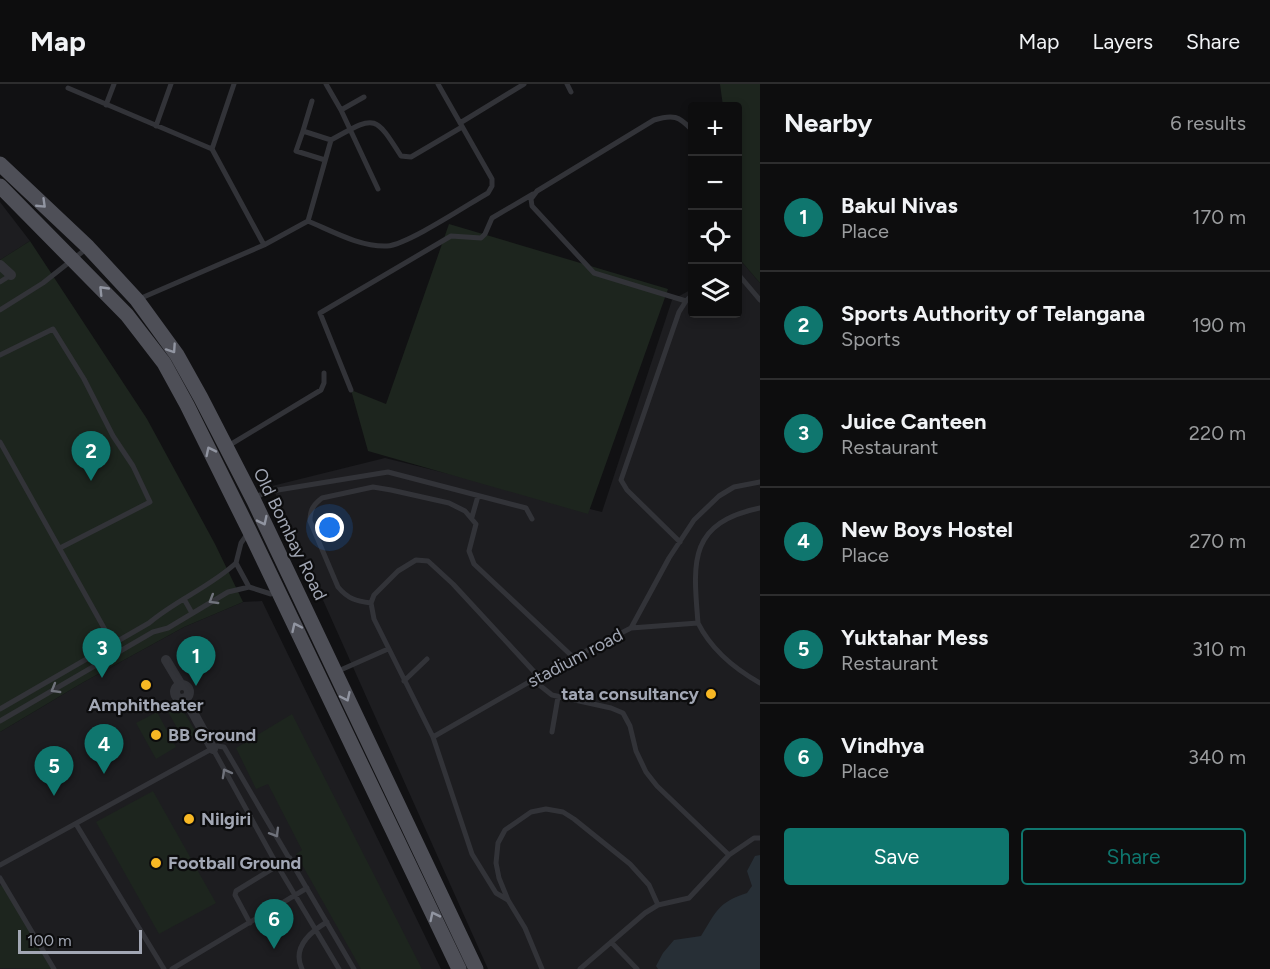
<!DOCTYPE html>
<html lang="en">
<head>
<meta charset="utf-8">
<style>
  body { margin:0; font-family:Figtree,sans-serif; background:#161617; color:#f1f3f6 }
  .controls { position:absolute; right:18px; top:18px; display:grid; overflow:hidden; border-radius:6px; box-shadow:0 3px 9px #0003 }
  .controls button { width:54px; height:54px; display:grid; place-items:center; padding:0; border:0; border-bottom:2px solid #2d2d2e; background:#0d0d0e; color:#f1f3f6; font:30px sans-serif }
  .scale { position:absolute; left:18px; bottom:15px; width:124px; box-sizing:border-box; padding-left:6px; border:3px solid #a2a7b4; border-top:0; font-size:16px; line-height:21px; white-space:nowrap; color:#a2a7b4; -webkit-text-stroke:4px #0c0c0d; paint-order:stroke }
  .you { position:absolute; left:330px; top:444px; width:21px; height:21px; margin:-15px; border:4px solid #fff; border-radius:50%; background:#1a73e8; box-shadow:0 0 0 9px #1a73e833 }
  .badge { display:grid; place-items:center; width:39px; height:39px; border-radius:50%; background:#0f766e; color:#fff; font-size:20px; font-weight:700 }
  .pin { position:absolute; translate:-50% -50px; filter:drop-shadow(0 2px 3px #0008) }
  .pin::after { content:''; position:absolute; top:32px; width:21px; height:18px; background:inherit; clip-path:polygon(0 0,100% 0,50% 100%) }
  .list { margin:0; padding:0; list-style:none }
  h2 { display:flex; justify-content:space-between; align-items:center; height:78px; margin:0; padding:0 24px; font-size:26px }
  h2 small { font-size:20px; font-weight:400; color:#9a9c9e }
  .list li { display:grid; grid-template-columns:39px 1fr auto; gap:18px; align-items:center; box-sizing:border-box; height:108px; padding:0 24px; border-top:2px solid #2d2d2e }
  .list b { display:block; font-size:22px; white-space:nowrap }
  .list p { margin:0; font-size:20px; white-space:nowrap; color:#9a9c9e }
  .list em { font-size:20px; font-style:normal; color:#9a9c9e }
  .actions { display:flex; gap:12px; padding:18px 24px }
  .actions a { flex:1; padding:14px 0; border:2px solid #0f766e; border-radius:6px; text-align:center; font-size:21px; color:#0f766e }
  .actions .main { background:#0f766e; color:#fff }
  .icon { flex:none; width:33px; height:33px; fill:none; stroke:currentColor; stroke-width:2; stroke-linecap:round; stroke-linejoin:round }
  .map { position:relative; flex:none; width:760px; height:885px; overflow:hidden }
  header { display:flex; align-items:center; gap:36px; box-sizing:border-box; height:84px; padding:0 30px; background:#0d0d0e; border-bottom:2px solid #2d2d2e }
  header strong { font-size:28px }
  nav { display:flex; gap:33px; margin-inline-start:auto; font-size:21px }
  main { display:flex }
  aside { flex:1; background:#0d0d0e }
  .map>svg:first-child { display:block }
  .built { fill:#1d1d20 }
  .green { fill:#1d251e }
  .water { fill:#272f36 }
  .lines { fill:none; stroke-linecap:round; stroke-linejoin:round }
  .lane { stroke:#323338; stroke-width:5 }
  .street { stroke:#323338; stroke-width:10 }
  .primary { stroke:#4e4f57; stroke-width:15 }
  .oneway { stroke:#9195a1 }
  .oneway2 { stroke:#70737c }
  .poi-dot { fill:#f8b824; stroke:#0c0c0d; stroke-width:2 }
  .labels { text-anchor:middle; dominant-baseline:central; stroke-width:4.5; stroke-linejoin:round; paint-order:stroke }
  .street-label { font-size:18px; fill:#a2a7b4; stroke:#0c0c0d }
  .poi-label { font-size:18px; font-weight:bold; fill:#a2a7b4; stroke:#0c0c0d; text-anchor:start }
</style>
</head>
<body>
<header>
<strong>Map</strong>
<nav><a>Map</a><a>Layers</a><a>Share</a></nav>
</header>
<main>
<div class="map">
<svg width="760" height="885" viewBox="0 0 760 885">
  <rect width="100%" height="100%" fill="#111113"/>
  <!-- built -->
  <path class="built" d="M0 118 30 157 0 176Z
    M742 178 760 199V885H488L272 402 385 374 602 428 672 216 692 205V230H738V180Z
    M262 517 441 885H0V648L82 599 184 543 243 518Z"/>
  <!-- green -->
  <path class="green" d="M720 0H760V199L742 178 738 144V22H723Z
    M449 140 668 205 588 430 368 367 351 306 386 320Z
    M30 157 147 335 215 460 243 518 184 543 82 599 0 648V176Z
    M178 618 197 650 184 656 164 621Z
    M157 628 176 663 156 675 136 639Z
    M292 630 422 885H361L296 770 302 766 268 700 256 705 236 664Z
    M153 707 216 819 159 850 96 738Z
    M4 800 54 885 0 884V802Z"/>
  <!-- water -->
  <path class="water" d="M760 771V885H658L656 882 663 869 674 856 701 852C716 828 718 818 747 809L752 802 747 787 755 772Z"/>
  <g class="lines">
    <!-- lane -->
    <path class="lane" d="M234 0 212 65 264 161
      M326 0 341 26 378 105
      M567 0 571 8
      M68 4 212 65
      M106 21 114 0
      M341 26 364 13
      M460 39 524 0
      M156 42 171 0
      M303 47 312 17
      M325 76 296 67 303 47 331 56C375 32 374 29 401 72L411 73 462 43
      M308 137C332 147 360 163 387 162 407 161 467 121 488 109L492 102V95L438 0
      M738 190 760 216
      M0 198 11 191
      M139 215 264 161 308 137 331 56
      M686 217 594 189 532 122 531 115 537 107 654 36C673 30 679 32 692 46
      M0 226 43 199 86 165
      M0 271 53 245 84 295 113 352 133 382 150 418 60 464
      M351 306 320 229 451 152 481 154 485 150 492 134 533 110
      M0 358 118 569
      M228 362 321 306 324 299V289
      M253 413 278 406 388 388 526 424 532 435
      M472 433 478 412
      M248 449 241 459 236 479 249 503 271 510 277 508
      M680 458 627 406 621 396 679 228 686 217 692 211
      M184 515 192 529
      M371 519C356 517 348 515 338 503L310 437C310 426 313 421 322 414L373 403 391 406 449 419 465 427 476 440 469 467 474 480 574 574
      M698 539C711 565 735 585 760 599
      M631 544 698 539C693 478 688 439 760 424
      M336 588 388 565
      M533 596 552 611 611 624 623 629 630 642 636 667 646 688 657 702 729 771 754 754H760
      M404 597 427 575
      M0 625 149 539C176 516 210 503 236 479
      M0 637 153 548 168 544 228 508 249 503
      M552 648 558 613
      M433 653 557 582 631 544 669 474 694 436 719 412 734 403 760 398
      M213 665 277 781 339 885
      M76 740 164 885
      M0 781 217 662 224 663 354 885
      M0 794 54 885
      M508 816 496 809 472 770 433 653 374 535 371 519 374 511 398 487 416 476 428 477 453 500 539 593
      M250 839 235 811 236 807 290 774
      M611 858 637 885
      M172 885 307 804
      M302 885C292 864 310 848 327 838
      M542 885 525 844 508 816 499 794 496 779 498 759 505 746 531 728 546 725 563 728 574 735 630 780 649 801 658 821
      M580 885 645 829 658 821 689 814 729 771"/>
    <!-- street -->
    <path class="street" d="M0 181 11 191
      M166 576 181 601
      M175 608a7 7 0 1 1 14 0a7 7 0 1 1-14 0Z
      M185 614 213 665"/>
    <!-- primary -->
    <path class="primary" d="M0 80 88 163 137 216 177 271 201 314 254 417 476 885
      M0 102 127 231 164 279 187 321 249 446 459 885"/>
  </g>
  <!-- one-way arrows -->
  <defs><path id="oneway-chevron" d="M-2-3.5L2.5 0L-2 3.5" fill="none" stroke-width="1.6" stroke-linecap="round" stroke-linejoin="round" transform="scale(1.5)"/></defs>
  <g class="oneway">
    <use href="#oneway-chevron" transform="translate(42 120) rotate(44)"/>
    <use href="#oneway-chevron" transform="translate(103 206) rotate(-134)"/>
    <use href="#oneway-chevron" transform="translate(172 265) rotate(56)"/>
    <use href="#oneway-chevron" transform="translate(210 367) rotate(-116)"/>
    <use href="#oneway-chevron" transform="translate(263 437) rotate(64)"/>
    <use href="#oneway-chevron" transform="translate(296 543) rotate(-115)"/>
    <use href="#oneway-chevron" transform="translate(346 613) rotate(65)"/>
    <use href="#oneway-chevron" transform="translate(434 832) rotate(-116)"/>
  </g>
  <g class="oneway2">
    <use href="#oneway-chevron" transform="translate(213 516) rotate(149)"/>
    <use href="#oneway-chevron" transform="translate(55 605) rotate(150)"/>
    <use href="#oneway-chevron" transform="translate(226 689) rotate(-119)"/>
    <use href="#oneway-chevron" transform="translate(275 749) rotate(59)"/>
  </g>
  <!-- markers -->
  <g class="poi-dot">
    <circle cx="146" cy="601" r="6"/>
    <circle cx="711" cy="610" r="6"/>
    <circle cx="156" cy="651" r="6"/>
    <circle cx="189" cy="735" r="6"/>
    <circle cx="156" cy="779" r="6"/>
  </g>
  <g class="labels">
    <!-- street labels -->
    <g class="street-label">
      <text transform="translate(290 450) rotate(64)">Old Bombay Road</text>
      <text transform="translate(575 574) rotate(-28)">stadium road</text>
    </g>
    <!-- poi labels -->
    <g class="poi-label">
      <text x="699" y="610" text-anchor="end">tata consultancy</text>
      <text x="146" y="621" text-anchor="middle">Amphitheater</text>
      <text x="168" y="651">BB Ground</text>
      <text x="201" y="735">Nilgiri</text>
      <text x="168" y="779">Football Ground</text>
    </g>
  </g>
</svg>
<div class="controls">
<button>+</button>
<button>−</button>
<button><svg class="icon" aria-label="locate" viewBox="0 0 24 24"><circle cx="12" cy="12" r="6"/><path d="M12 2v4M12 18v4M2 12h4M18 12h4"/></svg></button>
<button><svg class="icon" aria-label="layers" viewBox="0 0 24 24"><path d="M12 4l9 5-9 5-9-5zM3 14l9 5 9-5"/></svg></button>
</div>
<div class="scale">100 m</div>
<div class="you"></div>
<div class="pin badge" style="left:196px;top:602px">1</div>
<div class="pin badge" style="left:91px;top:397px">2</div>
<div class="pin badge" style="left:102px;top:594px">3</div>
<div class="pin badge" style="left:104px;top:690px">4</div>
<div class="pin badge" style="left:54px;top:712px">5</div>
<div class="pin badge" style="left:274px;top:865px">6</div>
</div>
<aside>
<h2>Nearby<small>6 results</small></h2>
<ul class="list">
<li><span class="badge">1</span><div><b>Bakul Nivas</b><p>Place</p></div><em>170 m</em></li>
<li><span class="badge">2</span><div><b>Sports Authority of Telangana</b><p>Sports</p></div><em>190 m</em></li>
<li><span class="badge">3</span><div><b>Juice Canteen</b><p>Restaurant</p></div><em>220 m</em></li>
<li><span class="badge">4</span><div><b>New Boys Hostel</b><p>Place</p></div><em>270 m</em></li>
<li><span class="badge">5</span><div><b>Yuktahar Mess</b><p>Restaurant</p></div><em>310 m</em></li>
<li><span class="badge">6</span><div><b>Vindhya</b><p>Place</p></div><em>340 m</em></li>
</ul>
<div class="actions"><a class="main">Save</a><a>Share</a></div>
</aside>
</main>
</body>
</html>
